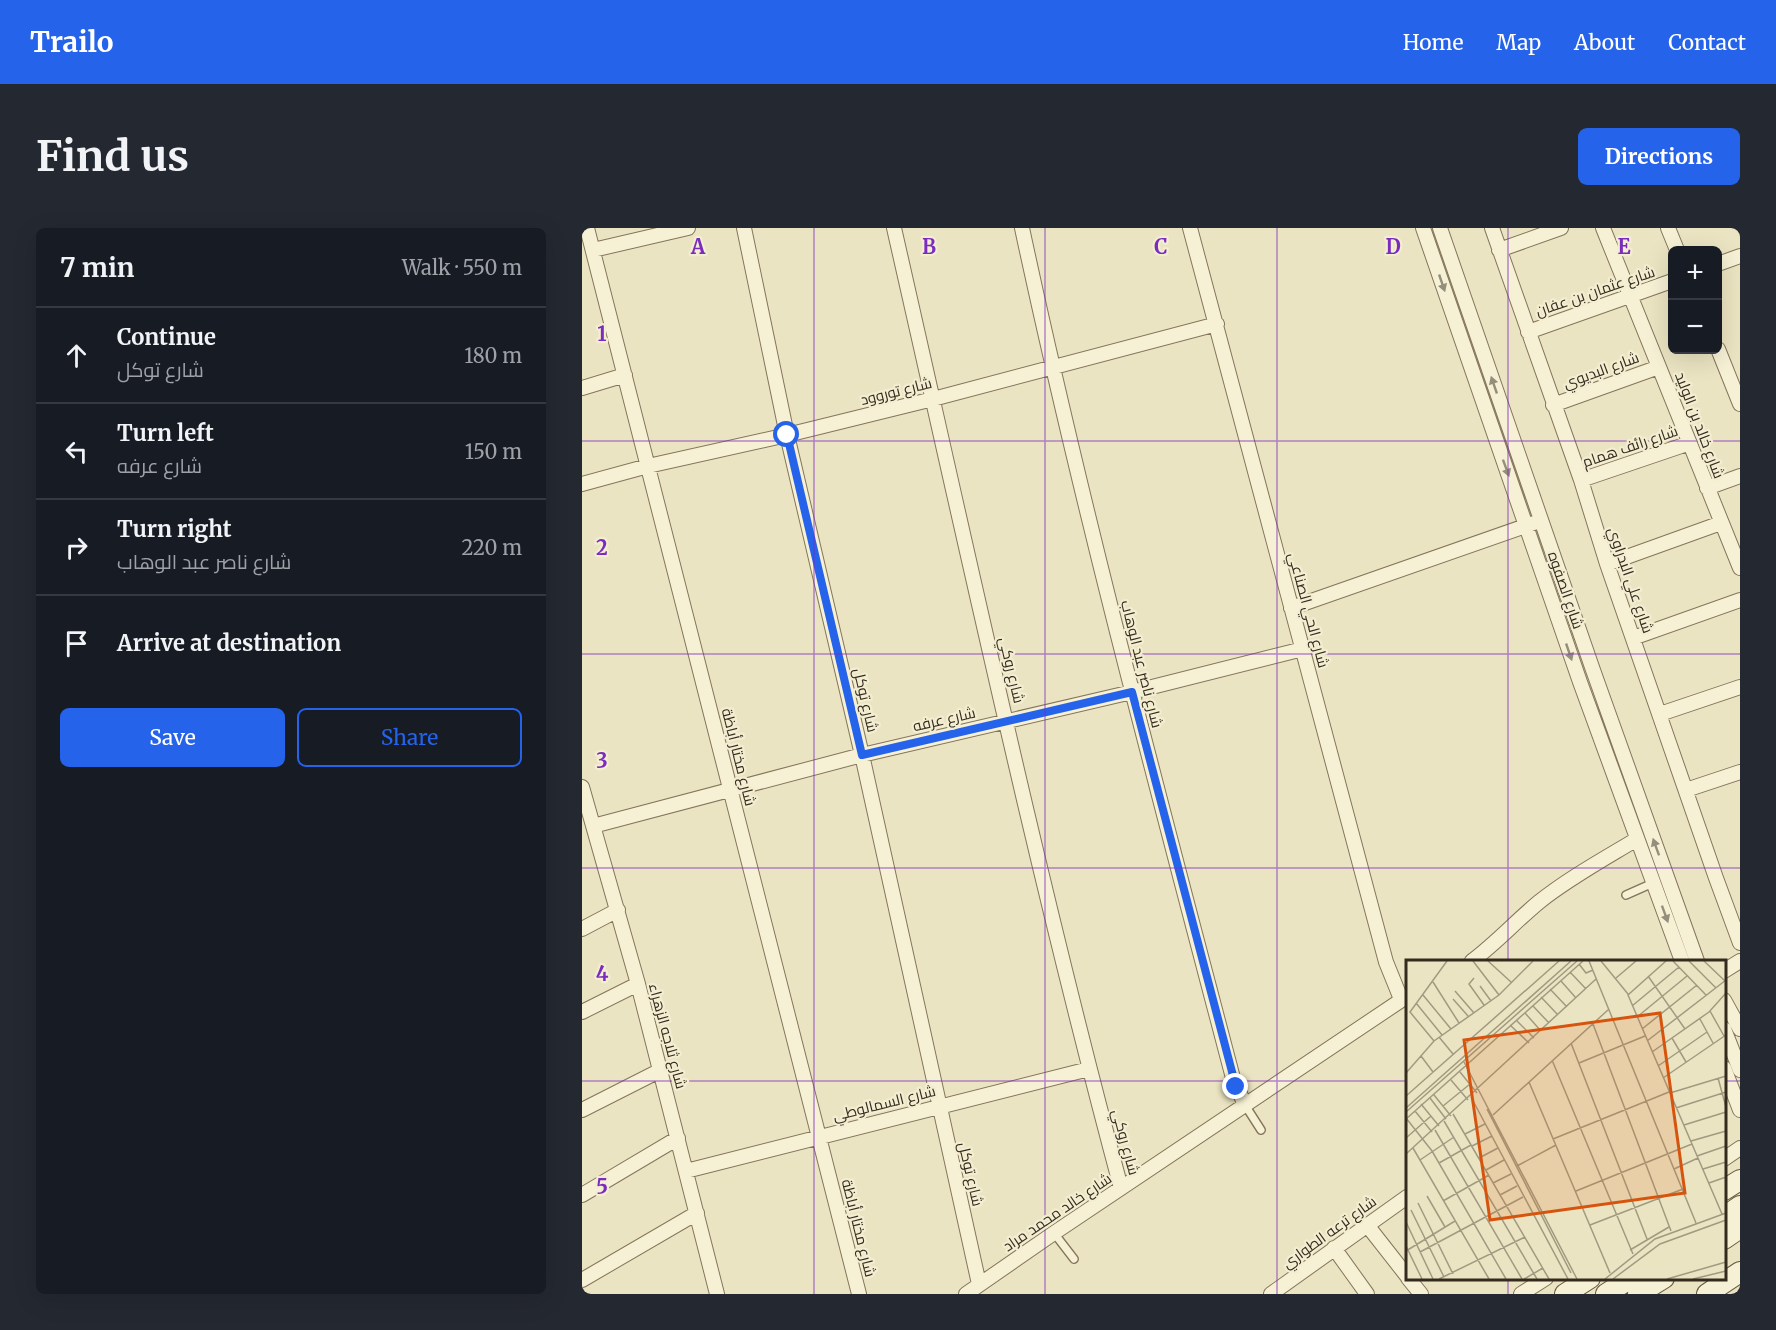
<!DOCTYPE html>
<html lang="en">
<head>
<meta charset="utf-8">
<style>
  body { margin:0; font-family:Merriweather,Cairo,serif; background:#242831; color:#f1f3f6 }
  .controls { position:absolute; right:18px; top:18px; display:grid; overflow:hidden; border-radius:9px; box-shadow:0 6px 24px #0002 }
  .controls button { width:54px; height:54px; display:grid; place-items:center; padding:0; border:0; border-bottom:2px solid #363941; background:#171b24; color:#f1f3f6; font:30px sans-serif }
  .stop { position:absolute; width:18px; height:18px; margin:-14px; border:4px solid #2563eb; border-radius:50%; background:#fff }
  .stop.end { background:#2563eb; border-color:#fff; box-shadow:0 2px 6px #0008 }
  .list { margin:0; padding:0; list-style:none }
  h2 { display:flex; justify-content:space-between; align-items:center; height:78px; margin:0; padding:0 24px; font-size:26px }
  h2 small { font-size:20px; font-weight:400; color:#9ea1a6 }
  .list li { display:grid; grid-template-columns:39px 1fr auto; gap:18px; align-items:center; box-sizing:border-box; height:96px; padding:0 24px; border-top:2px solid #363941 }
  .list b { display:block; font-size:22px; white-space:nowrap }
  .list p { margin:0; font-size:20px; white-space:nowrap; color:#9ea1a6 }
  .list em { font-size:20px; font-style:normal; color:#9ea1a6 }
  .actions { display:flex; gap:12px; padding:18px 24px }
  .actions a { flex:1; padding:14px 0; border:2px solid #2563eb; border-radius:9px; text-align:center; font-size:21px; color:#2563eb }
  .actions .main { background:#2563eb; color:#fff }
  .icon { flex:none; width:33px; height:33px; fill:none; stroke:currentColor; stroke-width:2; stroke-linecap:round; stroke-linejoin:round }
  .map { position:relative; flex:none; width:1158px; height:1066px; overflow:hidden; border-radius:9px }
  header { display:flex; align-items:center; gap:36px; box-sizing:border-box; height:84px; padding:0 30px; background:#2563eb; color:#fff }
  header strong { font-size:28px }
  nav { display:flex; gap:33px; margin-inline-start:auto; font-size:21px }
  .intro { display:flex; align-items:center; justify-content:space-between; box-sizing:border-box; height:144px; padding:0 36px }
  h1 { margin:0; font-size:42px }
  .button { padding:15px 27px; border-radius:9px; background:#2563eb; color:#fff; font-size:21px; font-weight:700 }
  main { display:flex; gap:36px; padding:0 36px }
  aside { flex:1; background:#171b24; border-radius:9px; box-shadow:0 6px 24px #0002 }
  .map>svg:first-child { display:block }
  .lines { fill:none; stroke-linecap:round; stroke-linejoin:round }
  .lane-casing { stroke:#84755b; stroke-width:10 }
  .street-casing { stroke:#84755b; stroke-width:16 }
  .secondary-casing { stroke:#65563e; stroke-width:22 }
  .lane { stroke:#f6f0d5; stroke-width:7 }
  .street { stroke:#f6f0d5; stroke-width:14 }
  .secondary { stroke:#f6f0d5; stroke-width:20 }
  .oneway { fill:#958e7a }
  .route { stroke:#2563eb; stroke-width:8 }
  .grid { fill:none; stroke:#7b2cbf; stroke-width:1.5; stroke-opacity:0.55 }
  .labels { text-anchor:middle; dominant-baseline:central; stroke-width:4.5; stroke-linejoin:round; paint-order:stroke }
  .street-label { font-size:15px; fill:#342b1e; stroke:#f3edd1 }
  .inset-road { fill:none; stroke:#a29a80; stroke-width:1.5 }
  .view { fill:#d6540e; fill-opacity:0.15; stroke:#d6540e; stroke-width:3 }
  .inset-edge { fill:none; stroke:#342b1e; stroke-width:3 }
  .grid-label { font-size:20px; text-anchor:middle; font-weight:bold; fill:#7b2cbf; stroke:#f3edd1; stroke-width:4.5; stroke-linejoin:round; paint-order:stroke }
</style>
</head>
<body>
<header>
<strong>Trailo</strong>
<nav><a>Home</a><a>Map</a><a>About</a><a>Contact</a></nav>
</header>
<div class="intro"><h1>Find us</h1><a class="button">Directions</a></div>
<main>
<aside>
<h2>7 min<small>Walk · 550 m</small></h2>
<ul class="list">
<li><svg class="icon" aria-label="ahead" viewBox="0 0 24 24"><path d="M12 20V5M6 11l6-6 6 6"/></svg><div><b>Continue</b><p>شارع توكل</p></div><em>180 m</em></li>
<li><svg class="icon" aria-label="left" viewBox="0 0 24 24"><path d="M17 20v-9H6M10 6l-5 5 5 5"/></svg><div><b>Turn left</b><p>شارع عرفه</p></div><em>150 m</em></li>
<li><svg class="icon" aria-label="right" viewBox="0 0 24 24"><path d="M7 20v-9h11M14 6l5 5-5 5"/></svg><div><b>Turn right</b><p>شارع ناصر عبد الوهاب</p></div><em>220 m</em></li>
<li><svg class="icon" aria-label="arrive" viewBox="0 0 24 24"><path d="M6 21V4h12l-3 4 3 4H6"/></svg><div><b>Arrive at destination</b></div></li>
</ul>
<div class="actions"><a class="main">Save</a><a>Share</a></div>
</aside>
<div class="map">
<svg width="1158" height="1066" viewBox="0 0 1158 1066">
  <rect width="100%" height="100%" fill="#ebe4c2"/>
  <g class="lines">
    <defs>
      <path id="lane" d="M1044 667 1071 655
        M663 877 679 902
        M472 1005 492 1031"/>
      <path id="street" d="M5 0 277 1066
        M162 0 205 207 280 527 397 1056
        M312 0C385 321 454 643 539 960
        M440 0C501 285 577 568 651 850L663 877
        M608 0 804 734 819 771
        M841 0 998 454 1100 733
        M858 0 1011 442 1115 733
        M910 0 999 252 1025 336 1134 650 1158 715
        M1021 0 1158 340
        M1086 0 1095 22
        M11 22 106 0
        M917 22 979 0
        M1136 36 1158 28
        M946 104 1090 53
        M1136 121 1158 176
        M0 160 43 147
        M971 177 1077 139
        M999 252 1108 215
        M0 256 66 238 205 207 351 171 635 96
        M1125 260 1158 248
        M1025 336 1139 295
        M709 380 952 295
        M1051 410 1158 372
        M1078 486 1158 459
        M0 559 56 756 135 1066
        M1104 562 1158 544
        M11 598 280 527 550 464 721 421
        M0 701 36 682
        M890 733C914 715 934 693 957 674 987 650 1022 631 1055 611
        M1142 743 1158 733
        M1142 772 1158 801
        M0 784 56 756
        M1142 801 1158 842
        M1142 840 1158 882
        M0 882 79 842
        M1142 931 1158 920
        M104 943 507 841
        M0 967 96 910
        M785 997 825 1048
        M752 1020 785 1066
        M826 1050 839 1066
        M0 1052 115 985
        M384 1066 472 1005 824 769
        M689 1066 825 969
        M939 1066 964 1050"/>
      <path id="secondary" d="M1142 962 1158 952
        M1142 989 1158 978
        M1142 1011 1158 1000
        M983 1066 1008 1050
        M1024 1066 1049 1050
        M1056 1066 1082 1050
        M1125 1066 1158 1044"/>
    </defs>
    <!-- lane casing -->
    <use href="#lane" class="lane-casing"/>
    <!-- street casing -->
    <use href="#street" class="street-casing"/>
    <!-- secondary casing -->
    <use href="#secondary" class="secondary-casing"/>
    <!-- lane -->
    <use href="#lane" class="lane"/>
    <!-- street -->
    <use href="#street" class="street"/>
    <!-- secondary -->
    <use href="#secondary" class="secondary"/>
  </g>
  <!-- one-way arrows -->
  <defs><path id="oneway-solid" d="M-6-.8H1V-3.2L6.5 0L1 3.2V.8H-6Z" transform="scale(1.5)"/></defs>
  <g class="oneway">
    <use href="#oneway-solid" transform="translate(860 55) rotate(71)"/>
    <use href="#oneway-solid" transform="translate(912 157) rotate(-109)"/>
    <use href="#oneway-solid" transform="translate(924 240) rotate(70)"/>
    <use href="#oneway-solid" transform="translate(987 424) rotate(71)"/>
    <use href="#oneway-solid" transform="translate(1074 619) rotate(-110)"/>
    <use href="#oneway-solid" transform="translate(1083 686) rotate(70)"/>
  </g>
  <g class="lines">
    <!-- route -->
    <path class="route" d="M205 207 280 527 550 464 654 859"/>
  </g>
  <!-- grid -->
  <path class="grid" d="M232 0V1066M463 0V1066M695 0V1066M926 0V733M0 213H1158M0 426H1158M0 640H1158M0 853H825M1142 853H1158M926 1050V1066"/>
  <g class="labels">
    <!-- street labels -->
    <g class="street-label">
      <text transform="translate(1013 63) rotate(-19)">شارع عثمان بن عفان</text>
      <text transform="translate(1019 142) rotate(-20)">شارع البديوي</text>
      <text transform="translate(314 163) rotate(-14)">شارع توروود</text>
      <text transform="translate(1118 197) rotate(69)">شارع خالد بن الوليد</text>
      <text transform="translate(1048 218) rotate(-19)">شارع رائف همام</text>
      <text transform="translate(1049 352) rotate(71)">شارع علي البدراوي</text>
      <text transform="translate(984 362) rotate(71)">شارع الصفوه</text>
      <text transform="translate(727 382) rotate(75)">شارع الحي الصناعي</text>
      <text transform="translate(560 436) rotate(76)">شارع ناصر عبد الوهاب</text>
      <text transform="translate(430 442) rotate(77)">شارع روكي</text>
      <text transform="translate(284 472) rotate(77)">شارع توكل</text>
      <text transform="translate(362 491) rotate(-13)">شارع عرفه</text>
      <text transform="translate(157 529) rotate(76)">شارع مختار أباظة</text>
      <text transform="translate(86 808) rotate(75)">شارع ثلاجه الزهراء</text>
      <text transform="translate(302 875) rotate(-14)">شارع السمالوطي</text>
      <text transform="translate(544 914) rotate(75)">شارع روكي</text>
      <text transform="translate(389 946) rotate(77)">شارع توكل</text>
      <text transform="translate(475 984) rotate(-34)">شارع خالد محمد مراد</text>
      <text transform="translate(277 1000) rotate(76)">شارع مختار أباظة</text>
      <text transform="translate(747 1004) rotate(-36)">شارع ترعه الطواري</text>
    </g>
  </g>
  <!-- overview -->
  <g transform="translate(824 732)">
    <rect width="320" height="320" fill="#ebe4c2"/>
    <path class="inset-road" d="M67 1 93 35M82 1 105 22M183 1 290 263M195 1 222 34M260 1 222 35 316 254M267 1 300 35M283 1 310 28M298 1 319 21M173 4 180 13 187 10M164 12 180 29M242 16 279 69M68 18 63 24 78 45M210 18 230 1M155 21 170 38M27 22 53 63M74 26 85 41M144 29 161 47M49 31 68 53M17 35 45 69M135 37 152 55M47 39 62 56M10 43 36 75M127 46 143 63M226 46 273 7M304 51 318 76M119 53 135 71M231 57 281 16M294 59 307 83M111 61 128 78M187 64 265 271M104 65 123 83M236 69 291 25M33 77 47 94M266 78 280 102M28 81 4 52 41 1M241 81 320 20M165 83 241 279M246 92 303 52 320 33M15 96 27 112M146 100 227 294M58 102 171 319M173 103 239 76M252 106 301 72M54 112 71 133M0 113 28 81 93 35 127 1M257 118 320 75M312 118 320 147M45 120 62 140M123 122 204 313M264 133 320 116M28 135 45 156M0 136 153 1M65 137 162 319M24 138 40 159M15 144 33 166M37 146 64 124M0 148 165 1M270 148 320 132M81 149 165 313M9 151 26 172M0 152 171 1M47 154 143 319M87 155 203 49M0 158 26 191 100 319M0 159 177 1M38 161 131 319M278 165 320 152M29 170 116 319M59 174 79 164M0 178 25 156M147 179 263 132M285 181 320 171M66 186 86 176M7 188 83 319M0 194 190 19M291 196 320 186M73 198 92 188M14 200 48 177M33 203 65 185M111 206 150 185M268 209 292 198M297 209 320 202M80 210 98 200M87 223 105 214M303 223 320 217M170 231 286 184M94 235 111 226M21 236 39 267M37 241 83 215M12 243 47 314M5 250 38 317M0 262 27 319M184 265 277 229M0 286 16 319M224 290 263 267M0 291 49 261M14 292 117 237M33 319 119 277M118 319 137 308M199 319 249 279 320 253M207 319 254 284 320 260M261 319 320 302M287 319 320 311"/>
    <path class="view" d="M254 53 279 233 84 260 58 80Z"/>
    <rect width="320" height="320" class="inset-edge"/>
  </g>
  <g class="grid-label">
    <text x="116" y="26">A</text>
    <text x="347" y="26">B</text>
    <text x="579" y="26">C</text>
    <text x="811" y="26">D</text>
    <text x="1042" y="26">E</text>
    <text x="20" y="113">1</text>
    <text x="20" y="327">2</text>
    <text x="20" y="540">3</text>
    <text x="20" y="753">4</text>
    <text x="20" y="966">5</text>
  </g>
</svg>
<div class="controls">
<button>+</button>
<button>−</button>
</div>
<div class="stop" style="left:205px;top:207px"></div>
<div class="stop end" style="left:654px;top:859px"></div>
</div>
</main>
</body>
</html>
